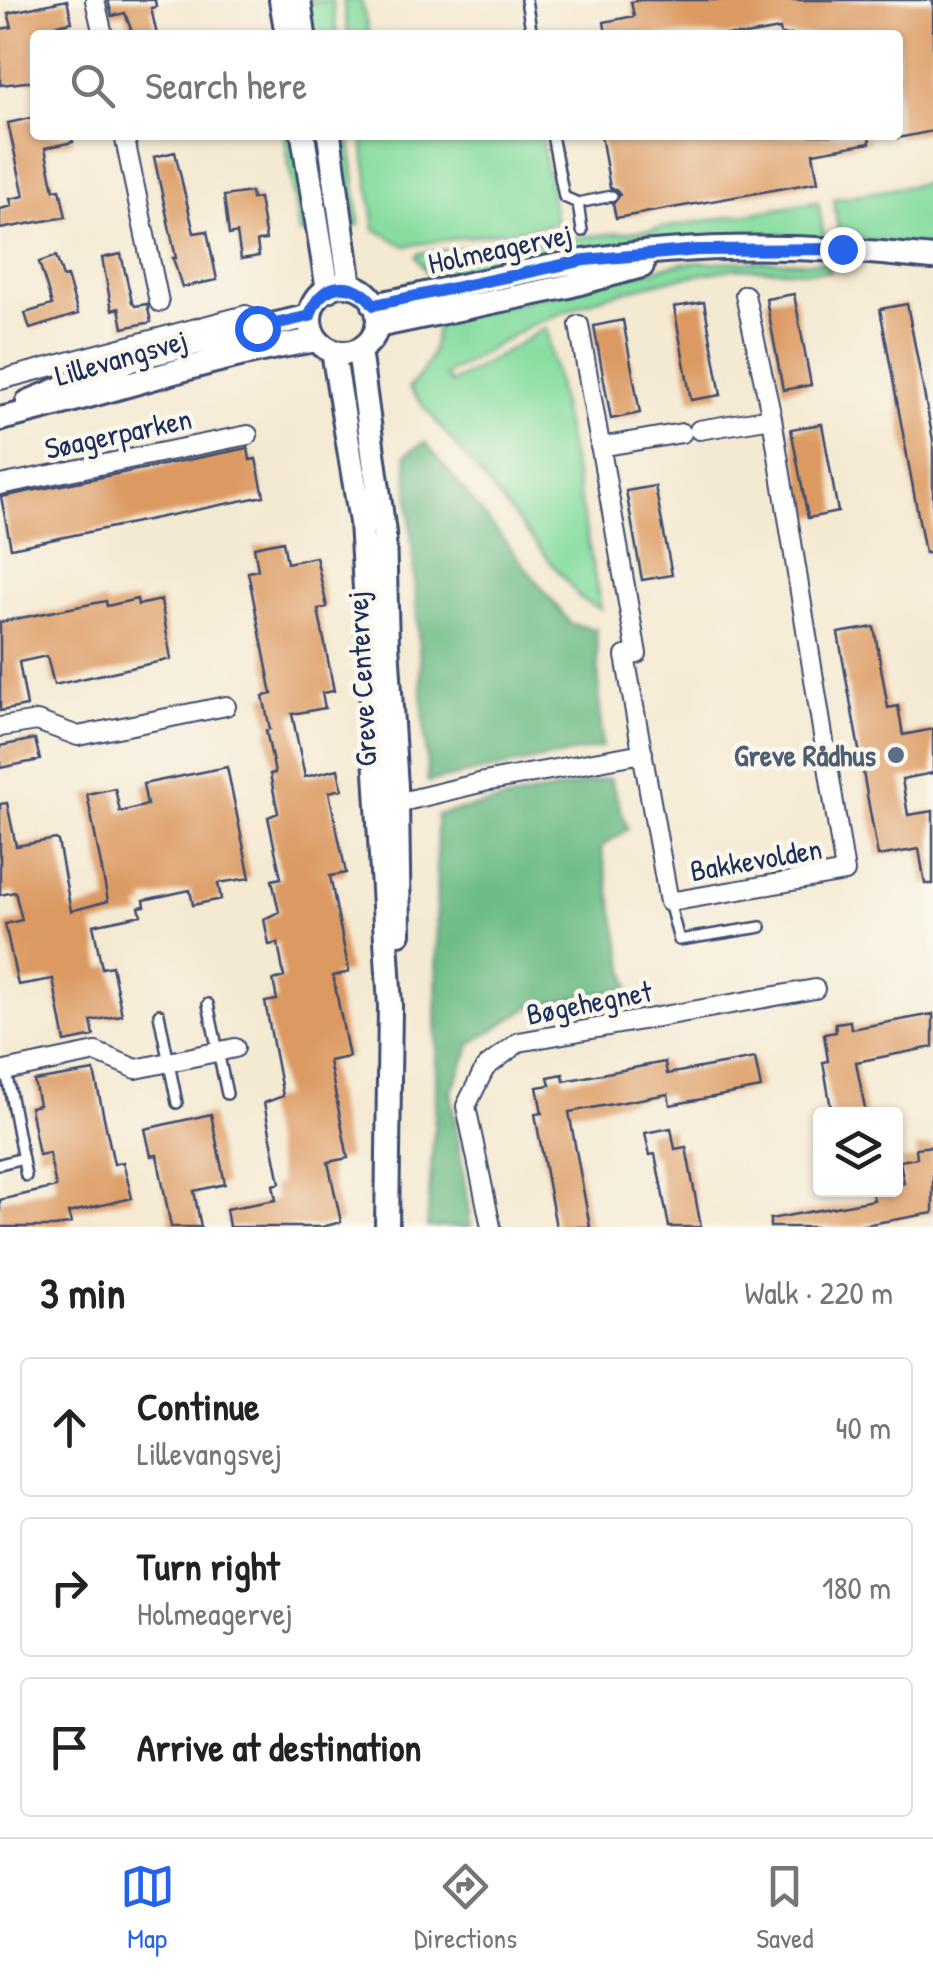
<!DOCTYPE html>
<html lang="en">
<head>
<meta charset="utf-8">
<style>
  body { margin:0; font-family:"Patrick Hand",sans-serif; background:#f2f2f2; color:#222 }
  .controls { position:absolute; right:30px; bottom:30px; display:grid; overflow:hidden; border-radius:10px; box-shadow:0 2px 8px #0004 }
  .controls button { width:90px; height:90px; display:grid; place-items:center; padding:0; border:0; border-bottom:2px solid #e0e0e0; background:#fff; color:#222; font:50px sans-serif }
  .stop { position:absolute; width:30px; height:30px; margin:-22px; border:8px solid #2563eb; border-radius:50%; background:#fff }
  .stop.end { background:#2563eb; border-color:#fff; box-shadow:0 2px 10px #0008 }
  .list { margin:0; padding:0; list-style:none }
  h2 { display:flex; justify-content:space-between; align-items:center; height:130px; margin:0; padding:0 40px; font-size:42px }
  h2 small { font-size:32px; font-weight:400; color:#767676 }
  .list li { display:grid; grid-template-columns:65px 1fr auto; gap:30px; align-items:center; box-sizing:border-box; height:140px; margin:0 20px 20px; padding:0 20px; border:2px solid #e0e0e0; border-radius:10px }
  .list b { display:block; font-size:38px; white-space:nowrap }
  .list p { margin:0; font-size:32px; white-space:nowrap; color:#767676 }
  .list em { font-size:32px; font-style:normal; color:#767676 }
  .icon { flex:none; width:55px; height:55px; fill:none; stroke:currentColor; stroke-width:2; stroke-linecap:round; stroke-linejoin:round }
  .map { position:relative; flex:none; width:933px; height:1227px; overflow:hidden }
  .search { position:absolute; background:#fff; box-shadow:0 2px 8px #0004; left:30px; right:30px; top:30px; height:110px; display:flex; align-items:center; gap:25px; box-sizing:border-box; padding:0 35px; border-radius:10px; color:#767676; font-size:38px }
  .sheet { height:610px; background:#fff }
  nav { display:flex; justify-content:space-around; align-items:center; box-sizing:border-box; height:140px; border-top:2px solid #e0e0e0; background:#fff; font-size:28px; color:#767676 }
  nav a { display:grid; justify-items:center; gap:5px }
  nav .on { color:#2563eb }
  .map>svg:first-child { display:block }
  .green { fill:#87dda0; stroke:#51867f; stroke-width:2.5 }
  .forest { fill:#6dbc86; stroke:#447672; stroke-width:2.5 }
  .building { fill:#dc9a62 }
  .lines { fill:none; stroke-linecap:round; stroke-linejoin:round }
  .service-casing { stroke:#3c4b6f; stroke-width:14 }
  .minor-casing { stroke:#3c4b6f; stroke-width:22 }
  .tertiary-casing { stroke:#3c4b6f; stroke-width:28 }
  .service { stroke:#fff; stroke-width:9 }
  .minor { stroke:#fff; stroke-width:18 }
  .tertiary { stroke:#fff; stroke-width:22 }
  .route { stroke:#2563eb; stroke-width:12 }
  .service-dot { fill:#5c6f8a; stroke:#fbf7ec; stroke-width:4 }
  .labels { text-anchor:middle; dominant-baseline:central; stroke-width:9; stroke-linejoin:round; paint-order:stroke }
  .street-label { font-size:30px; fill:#1b2f5e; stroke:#fbf7ec }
  .service-label { font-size:30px; font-weight:bold; fill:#4e5e75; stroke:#fbf7ec; text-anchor:end }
</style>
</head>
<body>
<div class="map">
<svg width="933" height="1227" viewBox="0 0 933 1227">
  <rect width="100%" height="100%" fill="#fbf7ec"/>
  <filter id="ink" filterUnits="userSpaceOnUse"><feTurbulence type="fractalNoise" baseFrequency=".01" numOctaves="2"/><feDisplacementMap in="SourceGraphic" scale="20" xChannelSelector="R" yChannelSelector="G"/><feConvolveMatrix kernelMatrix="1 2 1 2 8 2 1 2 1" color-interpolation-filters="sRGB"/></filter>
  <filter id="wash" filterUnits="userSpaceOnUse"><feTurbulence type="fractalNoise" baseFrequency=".0048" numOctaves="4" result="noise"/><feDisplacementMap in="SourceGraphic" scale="40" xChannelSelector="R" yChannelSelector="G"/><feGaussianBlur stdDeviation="2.25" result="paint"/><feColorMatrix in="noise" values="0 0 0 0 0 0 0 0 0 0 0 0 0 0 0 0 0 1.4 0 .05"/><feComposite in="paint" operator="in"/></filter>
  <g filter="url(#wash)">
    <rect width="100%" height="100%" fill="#f4e9d1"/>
    <!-- green -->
    <path class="green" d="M305 0H332L337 35H310Z
      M343 0H361L369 35H348Z
      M285 135H299L315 231 299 234Z
      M335 135H350L359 225 347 226Z
      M362 135H541L556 224 405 246 375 229Z
      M933 182V246L839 238 834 199Z
      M818 202 824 238 776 236 649 242 432 286 428 274 416 257 419 253 650 230Z
      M758 261 827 263 830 272 737 268 673 279 605 296 529 326 445 375 451 383 546 328 601 609 581 599 409 388C430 367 435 349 437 320L683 263Z"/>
    <!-- forest -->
    <path class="forest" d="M425 442 571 624 596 629 602 747 428 782 406 454Z
      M610 778 628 829 601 847 629 988 532 1006 472 1043 451 1092 471 1227H427L436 1102 437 815Z"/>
    <g id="blocks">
      <!-- building -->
      <path class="building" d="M67 0 72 22 56 25 58 35H35V81L0 85V29L12 27 8 13Z
        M108 0H155L156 7 151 8 157 35H133L125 13 112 16Z
        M640 0H933V131L898 138V35H781L780 29 745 35H606L604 22 634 16 631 2Z
        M35 117V135H72L73 142 45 148 54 190 60 189 66 217 0 229V209L12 206 10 199 24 196 8 123Z
        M601 135H869L870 143 813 153 818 182 616 218 613 204 620 195 617 190 610 188Z
        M175 152 194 233 207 231 217 280 182 287 173 258H176L154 157Z
        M251 192 252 199 259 198 266 240 257 241 259 256 241 259 237 233 229 235 224 196Z
        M121 254 132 302 135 306 147 304 151 322 123 328 119 308 112 310 102 258Z
        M56 256 63 277 67 276 78 314 30 329 25 313 52 305 39 262Z
        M794 294 811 385 783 390 766 299Z
        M704 302 721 395 691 400 674 307Z
        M907 304 933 440V553H925L880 309Z
        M623 320 640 413 611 419 594 326Z
        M822 424 838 512 808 518 791 429Z
        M248 448 250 460 256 459 264 496 11 548 1 497Z
        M655 486 672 575 642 580 626 491Z
        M283 541 287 563 316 557 327 607 318 609 334 691 322 693 325 708 292 714 305 777 338 769 342 789 329 792 346 873 330 876 349 972 333 976 349 1057 329 1061 348 1158 328 1162 341 1222 322 1227H229L226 1209 276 1200 273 1185 280 1183 264 1103 283 1096 265 1002 277 1000 273 980 284 977 278 943 269 945 264 919 279 912 272 880 281 878 268 817 278 813 270 774 275 773 266 730 270 729 263 696 272 694 248 572 258 570 254 547Z
        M137 599 138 605 161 600 171 659 54 685 47 656 19 662 27 706 0 711V622L106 601 107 606Z
        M874 627 888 708 898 706 903 735 933 729V773L902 779 908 815 933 811V884H925L919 849 878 856 838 633Z
        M35 739 40 760 0 768V746Z
        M227 767 250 878 218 883 221 899 193 905 190 890 144 900 145 906 139 907 141 915 93 925 102 968 112 966 122 1015 91 1021 94 1036 65 1042 53 979 18 985 5 924 22 920 15 892 0 895V804L7 803 16 846 56 839 58 841 71 911 108 901 87 794 115 788 120 812 147 805 143 784Z
        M933 1014V1047L856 1062 866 1114H832L823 1062 828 1061 824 1034 836 1032 835 1023 850 1021 851 1029Z
        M755 1058 761 1088 670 1105 668 1094 569 1112 590 1227H556L535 1114 542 1113 537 1087 550 1085 548 1077 563 1074 564 1081 665 1062 667 1074Z
        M94 1071 114 1164 123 1162 132 1198 68 1213 71 1223 55 1227H0V1200L56 1187 49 1153 39 1155 30 1107 39 1105 34 1081Z
        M211 1114 225 1184 194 1191 201 1227H171L157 1155 151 1156 145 1129Z
        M671 1128 675 1149 686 1147 701 1227H669L655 1154 650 1155 645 1133Z
        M933 1146V1213L853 1227H770V1219L874 1200 871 1190H896V1185L904 1183 900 1161 917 1158 916 1148Z"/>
    </g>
  </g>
  <g filter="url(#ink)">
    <use href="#blocks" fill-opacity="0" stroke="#3c4b6f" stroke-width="2.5"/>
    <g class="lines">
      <defs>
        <path id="service" d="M526 0 532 35
          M552 135 564 197 578 203
          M578 203 612 196
          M578 203 582 231
          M669 902 679 940 761 927
          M208 1004 227 1094
          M159 1014 177 1103
          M6 1071 26 1176
          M0 1164 23 1158"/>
        <path id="minor" d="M95 0 103 35
          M124 135 159 302
          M579 325 637 654 625 656 669 902 845 872 772 418 745 295
          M0 380 246 315
          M699 430 772 418
          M600 447 682 433
          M0 485 248 435
          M0 727 37 721 78 736 226 706
          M389 805 484 782 643 753
          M0 1072 96 1052 136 1069 235 1048
          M491 1227 466 1106 485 1068 519 1042 815 989"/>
        <path id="tertiary" d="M281 0 287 35
          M299 0 304 35
          M303 135 328 290
          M329 135 350 286
          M310 319a34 34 0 1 1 68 0a34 34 0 1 1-68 0Z
          M374 305C444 291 513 272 583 261 697 242 819 245 933 258
          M377 326 569 286 642 266
          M359 350 384 533 387 645 397 803 399 933
          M333 351 361 522 390 1006 387 1227
          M28 402 138 357 310 316
          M0 419C106 395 209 356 317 340"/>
      </defs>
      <!-- service casing -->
      <use href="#service" class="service-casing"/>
      <!-- minor casing -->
      <use href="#minor" class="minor-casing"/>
      <!-- tertiary casing -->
      <use href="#tertiary" class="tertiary-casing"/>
      <!-- service -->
      <use href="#service" class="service"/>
      <!-- minor -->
      <use href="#minor" class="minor"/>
      <!-- tertiary -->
      <use href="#tertiary" class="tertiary"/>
    </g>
  </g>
  <g class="lines" filter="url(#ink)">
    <!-- route -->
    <path class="route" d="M257 328 310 316C319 282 354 277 374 305L585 260 698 250 842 249"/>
  </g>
  <!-- markers -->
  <circle class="service-dot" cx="896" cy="755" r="10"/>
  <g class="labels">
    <!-- street labels -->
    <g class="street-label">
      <text transform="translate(500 248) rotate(-12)">Holmeagervej</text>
      <text transform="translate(121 357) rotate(-16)">Lillevangsvej</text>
      <text transform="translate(118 433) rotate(-12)">Søagerparken</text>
      <text transform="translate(361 679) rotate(-93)">Greve Centervej</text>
      <text transform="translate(756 859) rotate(-10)">Bakkevolden</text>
      <text transform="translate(589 1002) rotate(-11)">Bøgehegnet</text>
    </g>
    <!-- service labels -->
    <g class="service-label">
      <text x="876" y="755">Greve Rådhus</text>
    </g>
  </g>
</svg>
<div class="controls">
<button><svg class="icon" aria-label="layers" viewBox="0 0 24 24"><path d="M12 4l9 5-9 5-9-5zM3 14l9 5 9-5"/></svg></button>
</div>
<div class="stop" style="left:257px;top:328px"></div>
<div class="stop end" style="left:842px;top:249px"></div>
<div class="search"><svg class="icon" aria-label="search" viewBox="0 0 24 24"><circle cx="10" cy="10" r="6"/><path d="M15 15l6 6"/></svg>Search here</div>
</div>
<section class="sheet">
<h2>3 min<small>Walk · 220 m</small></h2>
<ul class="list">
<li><svg class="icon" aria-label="ahead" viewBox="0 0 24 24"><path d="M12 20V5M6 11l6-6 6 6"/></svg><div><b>Continue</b><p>Lillevangsvej</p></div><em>40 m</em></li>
<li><svg class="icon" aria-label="right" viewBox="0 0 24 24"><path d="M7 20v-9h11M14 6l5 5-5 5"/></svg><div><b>Turn right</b><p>Holmeagervej</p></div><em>180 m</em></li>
<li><svg class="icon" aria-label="arrive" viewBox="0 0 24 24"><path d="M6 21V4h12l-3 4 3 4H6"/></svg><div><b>Arrive at destination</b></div></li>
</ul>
</section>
<nav>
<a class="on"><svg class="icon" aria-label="map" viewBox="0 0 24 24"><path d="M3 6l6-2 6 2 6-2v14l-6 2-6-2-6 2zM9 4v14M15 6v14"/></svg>Map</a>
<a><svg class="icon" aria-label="directions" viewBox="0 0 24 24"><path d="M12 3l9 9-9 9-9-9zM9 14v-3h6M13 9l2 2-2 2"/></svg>Directions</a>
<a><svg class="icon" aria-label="saved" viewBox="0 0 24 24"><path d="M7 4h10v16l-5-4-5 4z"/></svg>Saved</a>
</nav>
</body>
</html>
